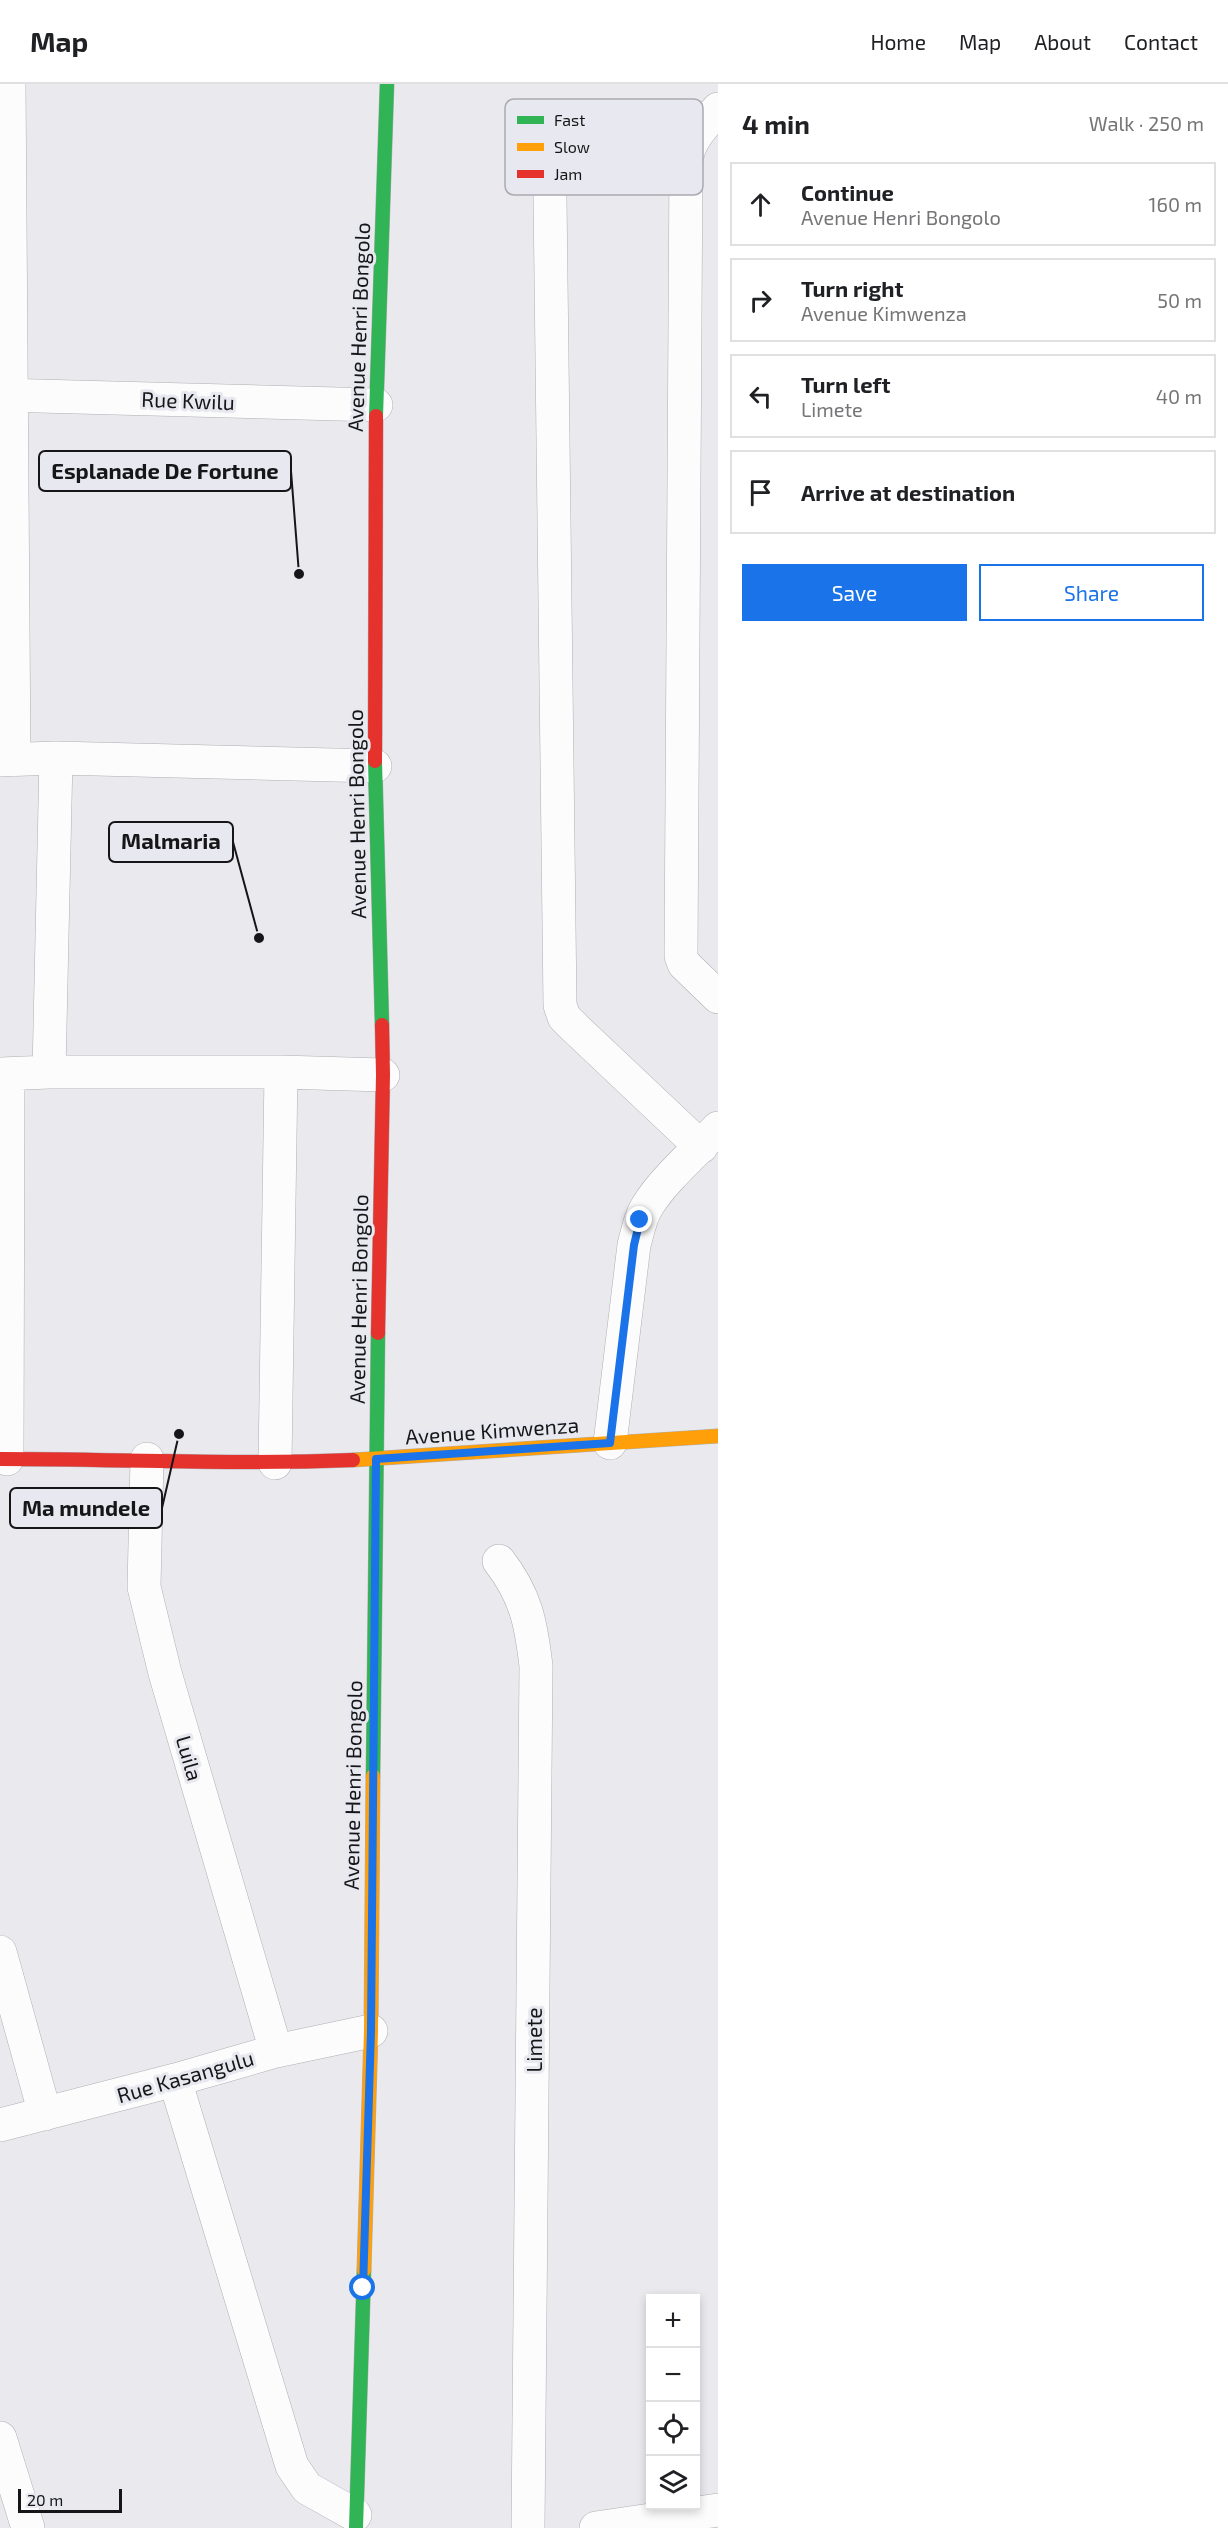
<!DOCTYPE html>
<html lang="en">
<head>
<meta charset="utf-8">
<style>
  body { margin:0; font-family:"Exo 2",sans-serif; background:#f6f6f6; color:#202124 }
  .controls { position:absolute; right:18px; bottom:18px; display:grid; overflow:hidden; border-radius:0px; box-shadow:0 3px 9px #0003 }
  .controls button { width:54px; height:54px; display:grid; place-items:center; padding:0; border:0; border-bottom:2px solid #e0e0e0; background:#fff; color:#202124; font:30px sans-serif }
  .scale { position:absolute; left:18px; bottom:15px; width:104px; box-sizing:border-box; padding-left:6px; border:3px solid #161618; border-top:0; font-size:16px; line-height:21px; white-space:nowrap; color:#161618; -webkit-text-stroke:4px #e8e8f0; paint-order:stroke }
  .stop { position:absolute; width:18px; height:18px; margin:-14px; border:4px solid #1a73e8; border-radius:50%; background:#fff }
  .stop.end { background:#1a73e8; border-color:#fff; box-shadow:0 2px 6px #0008 }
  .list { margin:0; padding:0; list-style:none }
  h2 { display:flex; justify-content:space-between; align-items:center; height:78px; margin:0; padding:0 24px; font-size:26px }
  h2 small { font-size:20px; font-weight:400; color:#757577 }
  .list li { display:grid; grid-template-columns:39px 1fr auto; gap:18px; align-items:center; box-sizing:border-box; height:84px; margin:0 12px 12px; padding:0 12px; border:2px solid #e0e0e0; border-radius:0px }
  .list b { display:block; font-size:22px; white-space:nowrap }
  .list p { margin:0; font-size:20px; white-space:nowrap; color:#757577 }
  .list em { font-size:20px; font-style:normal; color:#757577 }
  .actions { display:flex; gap:12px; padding:18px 24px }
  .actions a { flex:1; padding:14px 0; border:2px solid #1a73e8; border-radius:0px; text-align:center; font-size:21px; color:#1a73e8 }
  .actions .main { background:#1a73e8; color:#fff }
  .icon { flex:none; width:33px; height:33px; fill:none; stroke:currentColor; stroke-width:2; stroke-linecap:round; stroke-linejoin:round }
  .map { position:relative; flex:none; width:718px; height:2444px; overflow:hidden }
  header { display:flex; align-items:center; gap:36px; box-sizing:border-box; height:84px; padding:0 30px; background:#fff; border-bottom:2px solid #e0e0e0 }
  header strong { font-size:28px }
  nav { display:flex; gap:33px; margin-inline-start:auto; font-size:21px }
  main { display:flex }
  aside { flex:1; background:#fff }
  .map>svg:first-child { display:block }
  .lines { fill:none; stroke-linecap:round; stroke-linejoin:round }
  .street-casing { stroke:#afafb3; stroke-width:34 }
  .fast-casing { stroke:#afafb3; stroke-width:15 }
  .slow-casing { stroke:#afafb3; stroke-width:15 }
  .jam-casing { stroke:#afafb3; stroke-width:15 }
  .street { stroke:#fcfcfc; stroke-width:33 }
  .fast { stroke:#30b455; stroke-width:14 }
  .slow { stroke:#ff9f0a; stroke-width:14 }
  .jam { stroke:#e5322d; stroke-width:14 }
  .route { stroke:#1a73e8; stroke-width:8 }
  .labels { text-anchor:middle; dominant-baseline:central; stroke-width:6; stroke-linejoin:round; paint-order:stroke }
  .street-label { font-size:21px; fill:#161618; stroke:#e8e8f0 }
  .key { fill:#e8e8f0; stroke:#a9a9af; stroke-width:1.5 }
  .key-label { font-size:16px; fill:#161618 }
  .leader { fill:none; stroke:#161618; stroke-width:2 }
  .callout-dot { fill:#161618; stroke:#e8e8f0; stroke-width:2 }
  .callout { fill:#e8e8f0; stroke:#161618; stroke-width:2 }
  .callout-label { font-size:22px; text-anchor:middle; font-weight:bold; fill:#161618 }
</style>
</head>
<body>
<header>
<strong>Map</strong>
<nav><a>Home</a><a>Map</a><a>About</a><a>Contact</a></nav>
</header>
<main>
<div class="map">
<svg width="718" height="2444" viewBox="0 0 718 2444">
  <rect width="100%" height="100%" fill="#eaeaee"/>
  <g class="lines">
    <defs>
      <path id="street" d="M9 0 14 676
        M718 25C704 41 689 55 686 77L681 872 684 880 718 913
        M550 113 560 921 564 933 575 944 701 1063
        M0 311 376 321
        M0 676 56 674 375 682
        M49 988 56 674
        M0 990 49 988H281L383 991
        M610 1359 634 1161C638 1147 640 1133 648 1121 665 1094 696 1068 718 1044
        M7 1375 8 990
        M147 1375 144 1503 165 1589 276 1967
        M275 1379 281 988
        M499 1477C526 1512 531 1539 536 1582L528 2444
        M0 1868 45 2030
        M175 1996 292 2382 307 2404 355 2431
        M0 2041 175 1996 276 1967 371 1947
        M0 2354 28 2444
        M596 2444 718 2426"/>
      <path id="fast" d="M376 332 387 0
        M375 677 382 941
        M373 1692 378 1249
        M356 2444 364 2186"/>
      <path id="slow" d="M353 1376 718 1352
        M364 2186 371 1947 373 1692"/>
      <path id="jam" d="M375 677 376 332
        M378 1249 383 991 382 941
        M0 1375C118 1375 236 1381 353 1376"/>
    </defs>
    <!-- street casing -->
    <use href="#street" class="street-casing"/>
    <!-- fast casing -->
    <use href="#fast" class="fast-casing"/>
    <!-- slow casing -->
    <use href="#slow" class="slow-casing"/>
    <!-- jam casing -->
    <use href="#jam" class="jam-casing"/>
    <!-- street -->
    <use href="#street" class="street"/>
    <!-- fast -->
    <use href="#fast" class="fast"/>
    <!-- slow -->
    <use href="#slow" class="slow"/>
    <!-- jam -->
    <use href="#jam" class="jam"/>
  </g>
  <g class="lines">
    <!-- route -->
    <path class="route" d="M363 2204 371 1947 376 1375 610 1359 634 1161 640 1136"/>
  </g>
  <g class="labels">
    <!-- street labels -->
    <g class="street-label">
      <text transform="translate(358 243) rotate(-88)">Avenue Henri Bongolo</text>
      <text transform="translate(188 316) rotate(2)">Rue Kwilu</text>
      <text transform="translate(356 730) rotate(-91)">Avenue Henri Bongolo</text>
      <text transform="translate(358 1215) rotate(-89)">Avenue Henri Bongolo</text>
      <text transform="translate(492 1346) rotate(-4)">Avenue Kimwenza</text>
      <text transform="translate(190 1674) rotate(74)">Luila</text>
      <text transform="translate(352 1701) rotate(-89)">Avenue Henri Bongolo</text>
      <text transform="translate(533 1956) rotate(-90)">Limete</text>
      <text transform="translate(185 1992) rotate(-16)">Rue Kasangulu</text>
    </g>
  </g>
  <!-- legend -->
  <rect x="505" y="15" width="198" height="96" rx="9" class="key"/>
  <rect x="517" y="32" width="27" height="8" fill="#30b455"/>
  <rect x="517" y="59" width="27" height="8" fill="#ff9f0a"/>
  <rect x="517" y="86" width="27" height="8" fill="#e5322d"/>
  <g class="key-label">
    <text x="554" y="42">Fast</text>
    <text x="554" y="69">Slow</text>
    <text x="554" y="96">Jam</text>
  </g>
  <!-- callouts -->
  <path class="leader" d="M299 490L291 387M259 854L233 758M179 1350L162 1424"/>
  <g class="callout-dot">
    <circle cx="299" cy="490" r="6"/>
    <circle cx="259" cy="854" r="6"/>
    <circle cx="179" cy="1350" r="6"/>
  </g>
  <g class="callout">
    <rect x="39" y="367" width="252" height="40" rx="6"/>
    <rect x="109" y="738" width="124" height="40" rx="6"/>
    <rect x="10" y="1404" width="152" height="40" rx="6"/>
  </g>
  <g class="callout-label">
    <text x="165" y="395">Esplanade De Fortune</text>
    <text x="171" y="765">Malmaria</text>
    <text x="86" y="1432">Ma mundele</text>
  </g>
</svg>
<div class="controls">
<button>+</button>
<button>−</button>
<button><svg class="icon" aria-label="locate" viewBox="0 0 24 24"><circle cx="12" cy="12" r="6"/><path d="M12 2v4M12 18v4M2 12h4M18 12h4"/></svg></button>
<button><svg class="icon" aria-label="layers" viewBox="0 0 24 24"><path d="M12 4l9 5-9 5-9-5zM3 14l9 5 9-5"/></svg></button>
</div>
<div class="scale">20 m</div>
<div class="stop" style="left:363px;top:2204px"></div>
<div class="stop end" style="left:640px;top:1136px"></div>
</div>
<aside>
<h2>4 min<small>Walk · 250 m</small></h2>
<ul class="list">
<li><svg class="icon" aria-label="ahead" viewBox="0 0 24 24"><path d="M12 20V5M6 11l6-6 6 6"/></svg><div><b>Continue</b><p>Avenue Henri Bongolo</p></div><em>160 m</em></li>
<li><svg class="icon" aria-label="right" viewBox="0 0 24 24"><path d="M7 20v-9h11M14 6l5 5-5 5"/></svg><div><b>Turn right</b><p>Avenue Kimwenza</p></div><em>50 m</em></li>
<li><svg class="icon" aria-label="left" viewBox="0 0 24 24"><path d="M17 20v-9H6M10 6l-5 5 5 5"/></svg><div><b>Turn left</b><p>Limete</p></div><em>40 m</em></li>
<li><svg class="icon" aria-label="arrive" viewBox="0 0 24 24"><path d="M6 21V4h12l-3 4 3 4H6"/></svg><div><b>Arrive at destination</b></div></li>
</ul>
<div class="actions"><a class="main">Save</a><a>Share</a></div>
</aside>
</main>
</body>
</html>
